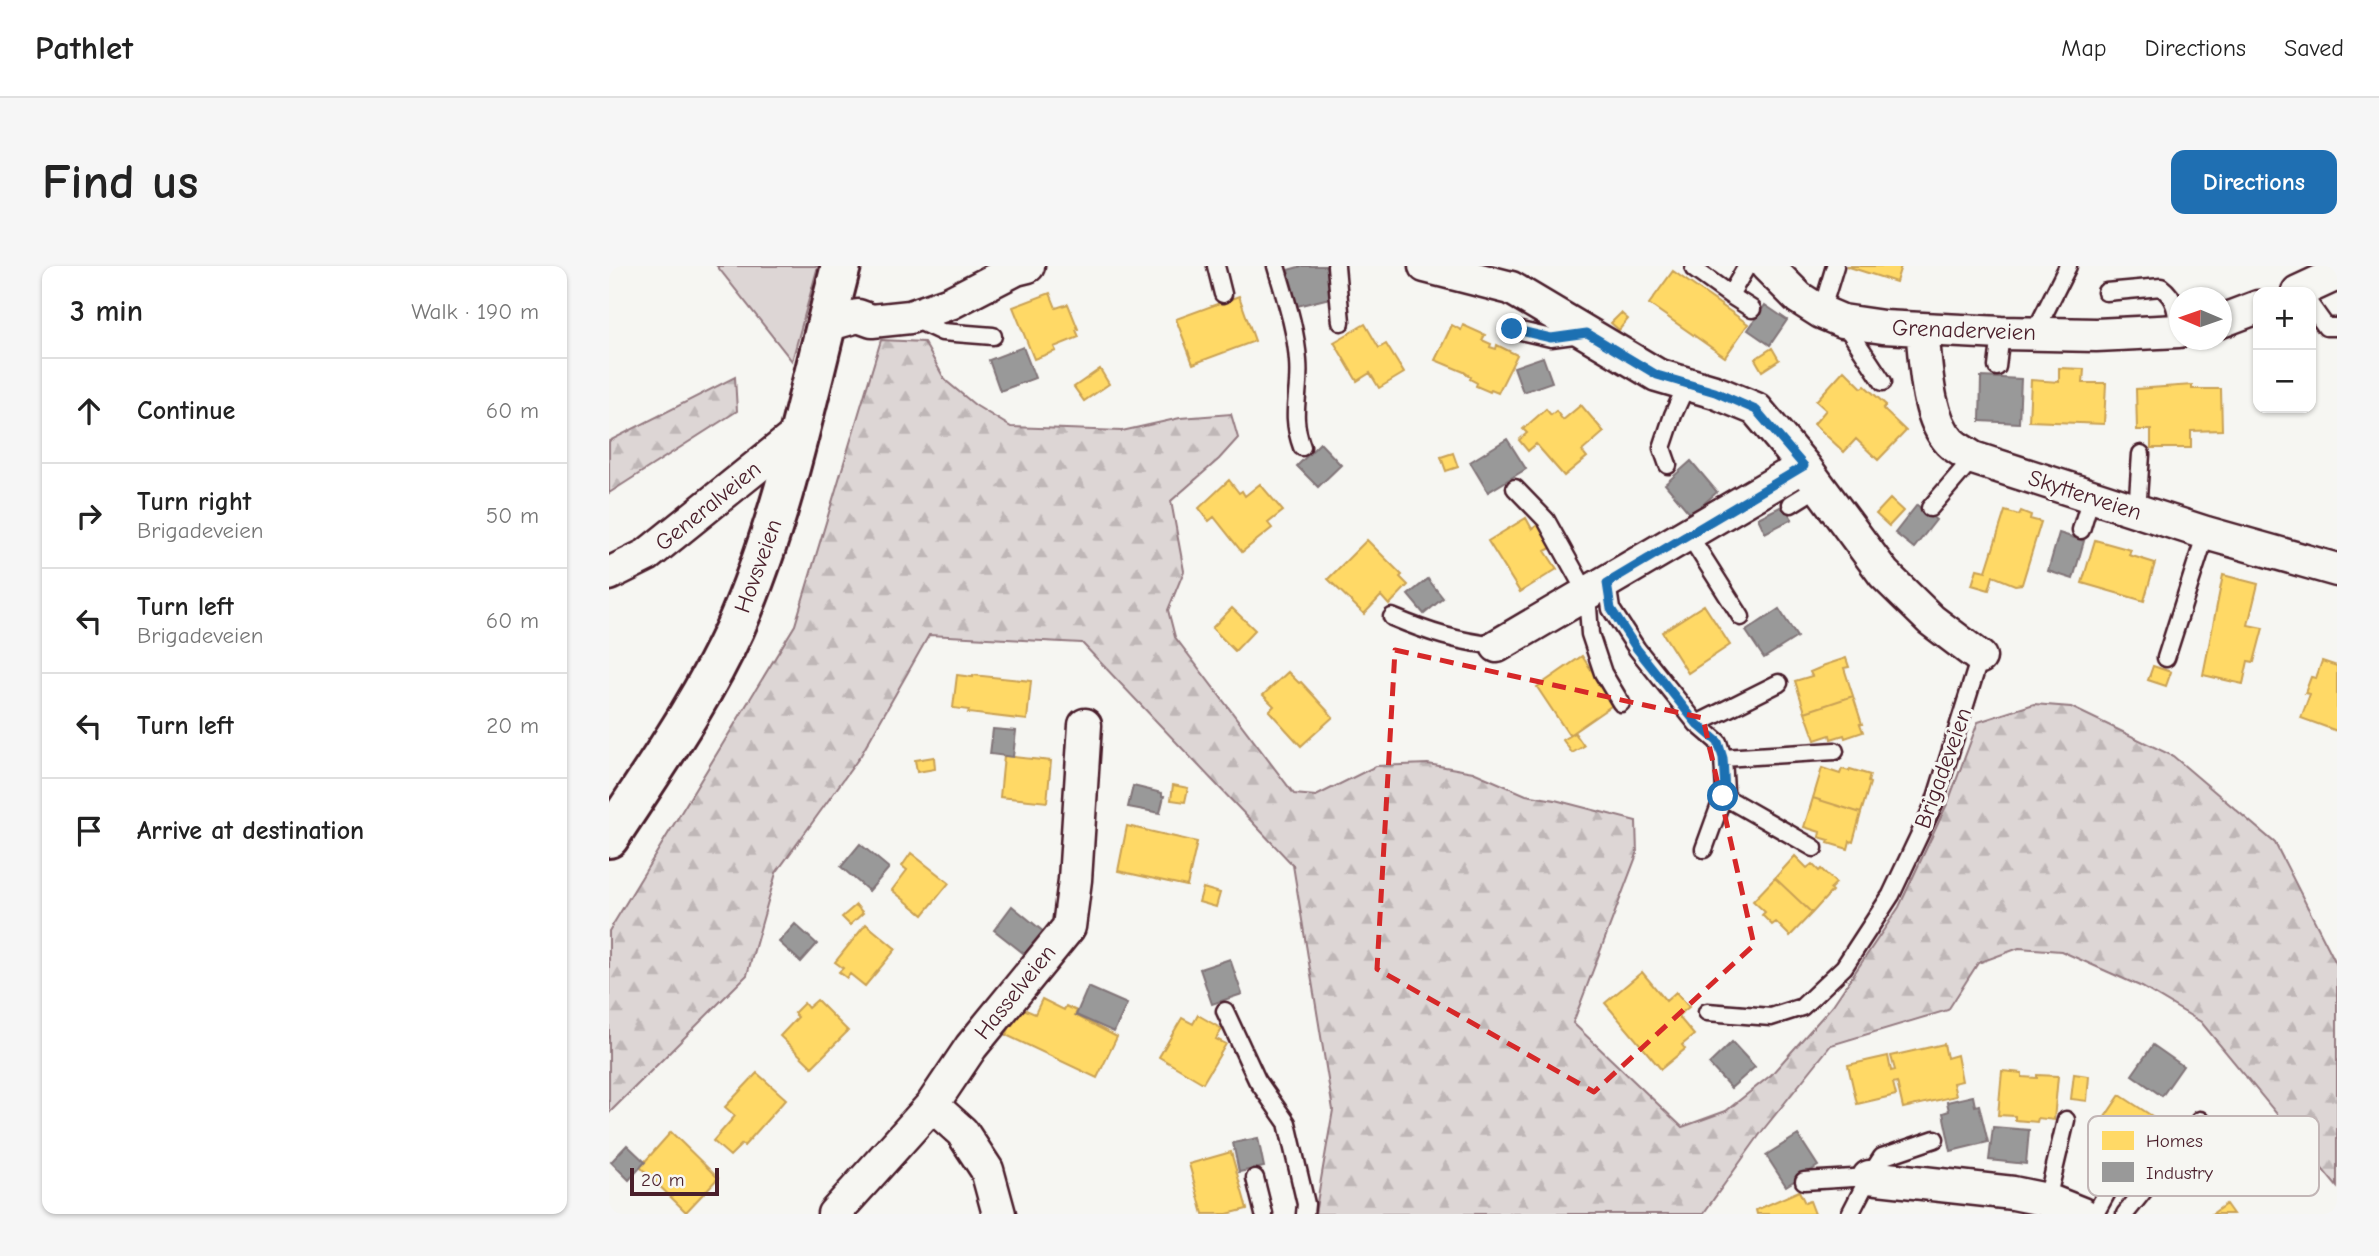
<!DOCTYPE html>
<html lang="en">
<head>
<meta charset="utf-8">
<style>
  body { margin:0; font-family:"Comic Neue",sans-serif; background:#f6f6f6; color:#222 }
  .controls { position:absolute; right:21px; top:21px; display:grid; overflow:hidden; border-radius:14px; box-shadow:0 2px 5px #0004 }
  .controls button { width:63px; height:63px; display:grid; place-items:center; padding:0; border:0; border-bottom:2px solid #e0e0e0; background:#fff; color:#222; font:35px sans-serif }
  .compass { position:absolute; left:1560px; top:21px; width:63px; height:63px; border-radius:50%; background:#fff; box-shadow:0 2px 5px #0004; rotate:272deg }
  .scale { position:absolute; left:21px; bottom:18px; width:89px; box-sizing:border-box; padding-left:7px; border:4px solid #4a1f2b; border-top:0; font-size:19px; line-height:24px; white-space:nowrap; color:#4a1f2b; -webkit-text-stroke:5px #f6f6f2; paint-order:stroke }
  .stop { position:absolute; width:21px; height:21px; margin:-16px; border:5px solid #1f6fb2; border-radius:50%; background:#fff }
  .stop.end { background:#1f6fb2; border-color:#fff; box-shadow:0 2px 7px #0008 }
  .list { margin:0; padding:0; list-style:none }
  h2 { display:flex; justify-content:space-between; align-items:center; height:91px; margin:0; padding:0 28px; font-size:30px }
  h2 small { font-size:23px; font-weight:400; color:#767676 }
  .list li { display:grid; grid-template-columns:46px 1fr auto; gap:21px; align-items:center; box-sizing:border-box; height:105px; padding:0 28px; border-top:2px solid #e0e0e0 }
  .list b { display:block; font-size:26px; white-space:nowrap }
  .list p { margin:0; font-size:23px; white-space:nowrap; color:#767676 }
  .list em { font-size:23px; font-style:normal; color:#767676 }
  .icon { flex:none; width:38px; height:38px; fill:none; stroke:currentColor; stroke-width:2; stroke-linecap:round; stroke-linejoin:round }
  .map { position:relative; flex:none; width:1728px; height:948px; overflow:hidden; border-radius:14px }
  header { display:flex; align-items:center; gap:42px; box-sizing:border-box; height:98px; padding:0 35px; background:#fff; border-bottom:2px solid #e0e0e0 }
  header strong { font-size:33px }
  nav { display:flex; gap:38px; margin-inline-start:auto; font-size:24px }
  .intro { display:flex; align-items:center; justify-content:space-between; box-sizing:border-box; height:168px; padding:0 42px }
  h1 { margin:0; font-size:49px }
  .button { padding:18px 32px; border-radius:14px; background:#1f6fb2; color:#fff; font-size:24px; font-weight:700 }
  main { display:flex; gap:42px; padding:0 42px }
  aside { flex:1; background:#fff; border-radius:14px; box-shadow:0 2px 5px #0004 }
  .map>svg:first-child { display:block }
  .green { fill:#ddd6d5; stroke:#947a80; stroke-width:2 }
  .forest { fill:url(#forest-firs); stroke:#947a80; stroke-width:2 }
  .homes { fill:#ffd966; stroke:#c9a154; stroke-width:2 }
  .industry { fill:#999; stroke:#817478; stroke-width:2 }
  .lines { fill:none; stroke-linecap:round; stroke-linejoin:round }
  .service-casing { stroke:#4a1f2b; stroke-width:21 }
  .minor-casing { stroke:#4a1f2b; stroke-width:37 }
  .tertiary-casing { stroke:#4a1f2b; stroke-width:44 }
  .service { stroke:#f6f6f2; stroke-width:16 }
  .minor { stroke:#f6f6f2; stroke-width:32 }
  .tertiary { stroke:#f6f6f2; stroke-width:38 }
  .route { stroke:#1f6fb2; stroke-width:9 }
  .marked { fill:none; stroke:#d62828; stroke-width:5; stroke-dasharray:14 9; stroke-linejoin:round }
  .labels { text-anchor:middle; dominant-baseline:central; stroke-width:7; stroke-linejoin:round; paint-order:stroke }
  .street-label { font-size:23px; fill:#4a1f2b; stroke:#f6f6f2 }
  .key { fill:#f6f6f2; stroke:#c2b6b6; stroke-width:2 }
  .key-label { font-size:19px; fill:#4a1f2b }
</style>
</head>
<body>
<header>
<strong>Pathlet</strong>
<nav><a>Map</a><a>Directions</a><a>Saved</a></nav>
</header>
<div class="intro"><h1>Find us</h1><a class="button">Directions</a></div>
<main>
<aside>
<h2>3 min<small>Walk · 190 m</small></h2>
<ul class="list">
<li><svg class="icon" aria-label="ahead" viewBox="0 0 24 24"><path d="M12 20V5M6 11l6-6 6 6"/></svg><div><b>Continue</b></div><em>60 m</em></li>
<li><svg class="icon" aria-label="right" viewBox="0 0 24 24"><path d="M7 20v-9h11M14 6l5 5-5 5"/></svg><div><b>Turn right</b><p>Brigadeveien</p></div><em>50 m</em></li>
<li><svg class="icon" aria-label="left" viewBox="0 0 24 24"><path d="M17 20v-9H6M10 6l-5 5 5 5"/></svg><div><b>Turn left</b><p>Brigadeveien</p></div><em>60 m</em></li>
<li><svg class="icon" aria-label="left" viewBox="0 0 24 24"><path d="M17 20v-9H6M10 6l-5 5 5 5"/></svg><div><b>Turn left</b></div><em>20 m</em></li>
<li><svg class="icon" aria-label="arrive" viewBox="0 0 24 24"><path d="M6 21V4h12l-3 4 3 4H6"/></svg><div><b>Arrive at destination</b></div></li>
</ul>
</aside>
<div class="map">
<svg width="1728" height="948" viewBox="0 0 1728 948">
  <defs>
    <pattern id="forest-firs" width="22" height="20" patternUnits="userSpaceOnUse" patternTransform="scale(1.75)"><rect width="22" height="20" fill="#ddd6d5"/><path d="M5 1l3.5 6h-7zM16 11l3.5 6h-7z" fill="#bfb7b7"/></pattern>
  </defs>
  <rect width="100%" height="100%" fill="#f6f6f2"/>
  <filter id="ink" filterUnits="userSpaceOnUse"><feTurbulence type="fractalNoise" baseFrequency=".0143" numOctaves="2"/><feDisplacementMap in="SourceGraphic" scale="14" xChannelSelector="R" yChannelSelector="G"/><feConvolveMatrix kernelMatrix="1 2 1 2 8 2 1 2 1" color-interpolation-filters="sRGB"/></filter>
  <g filter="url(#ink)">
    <!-- green -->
    <path class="green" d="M108 0H209L183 95Z"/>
    <!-- forest -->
    <path class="forest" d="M272 74 315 76 336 114 366 139 402 161 513 165 571 152 622 148 629 172 610 193 562 235 575 305 559 344 566 371 685 528 707 530 767 500 819 498 864 506 917 529 946 534 1027 555 1028 588 964 757 1073 861 1117 845 1162 809 1224 739 1290 641 1339 536 1369 456 1425 438 1462 441 1564 490 1666 577 1728 699V921L1592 756 1533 721 1452 685 1410 682 1369 697 1339 744 1222 779 1154 864 1094 948H706L724 844 684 599 473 377 320 369 252 489 167 607 138 709 0 847V665L186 359Z
      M126 111 128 145 0 227V175Z"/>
    <!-- homes -->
    <path class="homes" d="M1237 0H1292L1287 16Z
      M1064 5 1139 58 1116 91 1040 38Z
      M441 27 447 42 459 38 469 63 467 64 470 71 445 81 447 85 425 93 404 41Z
      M630 30 646 75 584 98 567 53Z
      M1012 47 1019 53 1010 64 1002 57Z
      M756 58 770 82 777 78 795 107 770 122 761 107 748 115 725 76Z
      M843 59 852 64 854 59 876 69 873 74 882 78 881 81 887 83 888 79 908 89 889 127 882 124 881 126 867 120 868 117 861 113 862 111 855 106 826 94Z
      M1163 82 1170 94 1153 105 1146 93Z
      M1450 102 1475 103 1474 117H1497L1495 158 1420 155 1422 114 1450 116Z
      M491 103 500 118 475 135 465 121Z
      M1235 104 1253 122 1256 120 1277 139 1274 143 1297 165 1269 194 1247 173 1235 186 1205 158 1217 144 1207 135Z
      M1583 119V123H1612L1613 164 1582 165V182H1542V164H1528L1527 123Z
      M972 139 995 166 973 185 978 191 955 210 927 178 919 185 910 174 918 167 914 163 937 143 942 149 947 145 954 154Z
      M844 187 849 201 837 205 832 191Z
      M620 214 630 227 633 225 636 230 651 218 674 245 659 257 663 262 633 286 605 251 600 255 590 242Z
      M1281 233 1294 245 1280 260 1267 248Z
      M1396 245 1410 249 1412 245 1422 249 1421 253 1432 256 1413 318 1406 319 1384 310 1380 324 1363 319 1368 303 1377 305Z
      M917 252 923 263 930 258 944 281 936 285 948 303 911 326 879 275Z
      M758 274 793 309 791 311 799 319 780 339 772 330 755 348 719 313Z
      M1486 274 1522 284 1520 289 1546 297 1535 335 1473 317Z
      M1614 309 1649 318 1639 359 1654 362 1645 396 1639 395 1634 418 1594 409Z
      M1095 339 1121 379 1079 407 1053 366Z
      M623 342 646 364 626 385 603 362Z
      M973 390 1005 438 960 469 928 421Z
      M1237 392 1240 401 1235 402 1244 430 1196 446 1186 415 1203 410 1201 406 1213 401V400Z
      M1713 395 1728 400V465L1692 452 1701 428 1696 427 1702 411 1707 412Z
      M1544 400 1562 406 1557 420 1539 414Z
      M679 406 690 417 692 416 724 451 692 480 660 445 665 440 654 429Z
      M348 409 364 411V409L422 415 418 454 359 447 360 444 344 442Z
      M1244 430 1253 458H1251L1254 466 1236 472 1235 469 1222 473 1221 469 1206 474 1196 446Z
      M966 467 975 480 963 487 954 474Z
      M395 490 442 495 438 536 391 531Z
      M325 491 326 503 308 506 306 494Z
      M1213 502 1231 508 1233 503 1240 505 1241 503 1261 509 1259 516 1261 517 1252 547 1204 532Z
      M564 519 579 522 576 536 562 534Z
      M1204 532 1252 547 1244 576 1241 575 1239 583 1219 577 1220 574 1210 571 1211 566 1195 561Z
      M518 560 588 576 578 620 509 605Z
      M302 587 340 617 314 649 283 624 298 604 293 600Z
      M1186 590 1198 602 1203 598 1210 605 1212 603 1227 617 1221 623 1223 625 1203 647 1166 612Z
      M1166 612 1203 647 1181 670 1167 656 1163 659 1153 649 1156 646 1144 635Z
      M594 622 611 627 607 641 590 636Z
      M247 639 254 647 241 659 233 651Z
      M257 658 287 683 256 720 241 708 238 712 230 706 234 702 226 696Z
      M1033 706 1057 735 1067 726 1080 741 1069 750 1085 769 1073 779 1076 783 1052 803 996 737Z
      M433 733 455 744 457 740 468 745 466 749 508 771 488 812 397 769 410 741 426 748Z
      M208 734 239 765 203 801 171 770 189 751 185 747 195 737 199 742Z
      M589 749 613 763 607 773 617 778 594 817 550 791 573 752 584 758Z
      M1335 778 1338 792 1348 789 1353 815 1344 817 1347 830 1294 842 1288 816 1284 817 1287 829 1248 838 1239 799 1279 790 1282 805 1286 804 1282 790Z
      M1393 805 1413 807V811L1428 812V809L1449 810 1445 854 1429 852 1428 856 1406 854V850L1389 849Z
      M148 807 177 833 135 880 133 878 121 890 104 875 126 850 116 841Z
      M1465 808 1480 810 1478 835 1462 833Z
      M1511 829 1546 852 1538 863 1553 873 1533 902 1483 870Z
      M62 866 109 912 77 946 31 901Z
      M622 886 638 943 618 948H594L580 898Z
      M1190 925 1196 937 1201 935 1206 948H1148L1147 944Z
      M1617 938 1624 948H1603Z"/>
    <!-- industry -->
    <path class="industry" d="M693 0H717L725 31 688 40 679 4Z
      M1156 39 1178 54 1161 79 1139 64Z
      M414 81 426 112 391 125 380 94Z
      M934 91 943 116 914 126 905 101Z
      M1372 111 1412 113 1410 157 1371 155Z
      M898 173 917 203 879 226 861 196Z
      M711 177 732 199 709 221 688 200Z
      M1082 195 1108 226 1082 249 1056 218Z
      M1175 239 1183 253 1156 267 1149 252Z
      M1308 239 1327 254 1305 282 1286 267Z
      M1450 267 1475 275 1464 313 1439 305Z
      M819 313 834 332 815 348 799 329Z
      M1170 343 1188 371 1155 392 1137 365Z
      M384 463 407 465 404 491 381 488Z
      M524 520 553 527V530H555L551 547 519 541Z
      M251 578 280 602 260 625 232 601Z
      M403 640 436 667 418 690 385 664Z
      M186 658 208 678 192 696 170 676Z
      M621 693 633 728 603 738 591 703Z
      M479 721 518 738 505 766 467 749Z
      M1123 776 1146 801 1122 822 1100 798Z
      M1544 779 1574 800 1553 830 1523 809Z
      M1364 830 1366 840 1370 839 1379 876 1342 885 1334 847 1340 845 1338 836Z
      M1384 861 1420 864 1417 898 1380 894Z
      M1189 869 1209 900 1177 920 1157 889Z
      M649 872 655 901 630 906 624 877Z
      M18 879 36 896 20 914 2 896Z"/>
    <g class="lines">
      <defs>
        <path id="service" d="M607 0 614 28
          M667 0C676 31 687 63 689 95 692 129 680 146 693 181
          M727 0 732 56
          M1138 0 1121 29 1143 43
          M1085 3 1121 29
          M1497 26 1552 21C1567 32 1569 47 1568 65
          M1702 40 1717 61H1728
          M1212 46 1226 0
          M303 52 333 66 384 70
          M1235 57 1274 116
          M903 63 942 72 972 68
          M1425 68 1459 0
          M1388 101 1392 67
          M1059 199 1053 182 1064 149 1078 118
          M906 222 937 254 978 328 981 368 994 407 1012 437
          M1182 238 1211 220
          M1321 242 1364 192
          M1528 246 1532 188
          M1472 264 1482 231
          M1080 269 1132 351
          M998 317 1002 343 1028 383 1088 458 1109 476 1114 492 1116 525 1095 583
          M783 351C821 367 847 375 888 380
          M1557 392 1597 267
          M1088 458 1170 417
          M1114 492 1226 485
          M1114 530 1205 582
          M616 745 648 814 678 857 697 938 696 948
          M1098 746 1162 751 1193 741 1235 701 1282 629 1325 538 1371 391
          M646 912 655 948
          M1195 915 1260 911
          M1438 934 1457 854
          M1241 948 1260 911 1273 891 1326 873
          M1486 948 1512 901
          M1516 948 1591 854"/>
        <path id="minor" d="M816 0 902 22 1048 109 1106 126 1147 143 1195 200 1275 308 1322 354 1371 391
          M1158 0 1190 32 1212 46 1233 55 1274 61 1392 67 1487 69 1570 65
          M1689 26 1728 8
          M1612 55 1649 41
          M217 59 249 50 263 55 301 51 341 37 407 3 419 0
          M1313 63C1317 97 1317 150 1341 176 1347 182 1357 187 1364 192L1597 267 1728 304
          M0 308 38 289 192 165
          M888 380 1195 200
          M323 839 353 866 378 904 390 948
          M1260 911 1404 927 1438 934 1473 948
          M225 948 323 839 362 781 460 661 466 614 476 459"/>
        <path id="tertiary" d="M0 572C44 504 92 437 126 362 177 246 200 122 232 0"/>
      </defs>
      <!-- service casing -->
      <use href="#service" class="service-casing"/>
      <!-- minor casing -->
      <use href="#minor" class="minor-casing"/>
      <!-- tertiary casing -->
      <use href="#tertiary" class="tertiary-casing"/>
      <!-- service -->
      <use href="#service" class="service"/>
      <!-- minor -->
      <use href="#minor" class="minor"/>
      <!-- tertiary -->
      <use href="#tertiary" class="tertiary"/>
    </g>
  </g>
  <g class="lines" filter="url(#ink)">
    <!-- route -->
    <path class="route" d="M903 63 942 72 978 67 1048 109 1106 126 1147 144 1195 200 998 317 1002 343 1028 383 1088 458 1109 476 1114 492 1116 525 1114 530"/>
  </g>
  <!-- marked area -->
  <path class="marked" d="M786 384 1094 452 1145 679 985 826 768 703Z"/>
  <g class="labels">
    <!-- street labels -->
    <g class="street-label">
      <text transform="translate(1355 64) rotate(2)">Grenaderveien</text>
      <text transform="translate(1476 229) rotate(18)">Skytterveien</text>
      <text transform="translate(99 240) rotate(-39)">Generalveien</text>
      <text transform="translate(149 300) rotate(-70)">Hovsveien</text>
      <text transform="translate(1334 502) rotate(-70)">Brigadeveien</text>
      <text transform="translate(406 726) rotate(-51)">Hasselveien</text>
    </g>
  </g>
  <!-- legend -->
  <rect x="1479" y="850" width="231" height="80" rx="10" class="key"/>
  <rect x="1493" y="865" width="32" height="19" fill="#ffd966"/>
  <rect x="1493" y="896" width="32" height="20" fill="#999"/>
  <g class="key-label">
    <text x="1537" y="881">Homes</text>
    <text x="1537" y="913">Industry</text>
  </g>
</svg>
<div class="controls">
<button>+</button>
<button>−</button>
</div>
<svg class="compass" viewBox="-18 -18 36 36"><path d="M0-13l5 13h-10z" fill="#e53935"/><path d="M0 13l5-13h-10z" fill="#767676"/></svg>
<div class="scale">20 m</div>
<div class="stop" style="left:1114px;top:530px"></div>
<div class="stop end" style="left:903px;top:63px"></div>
</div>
</main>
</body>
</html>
